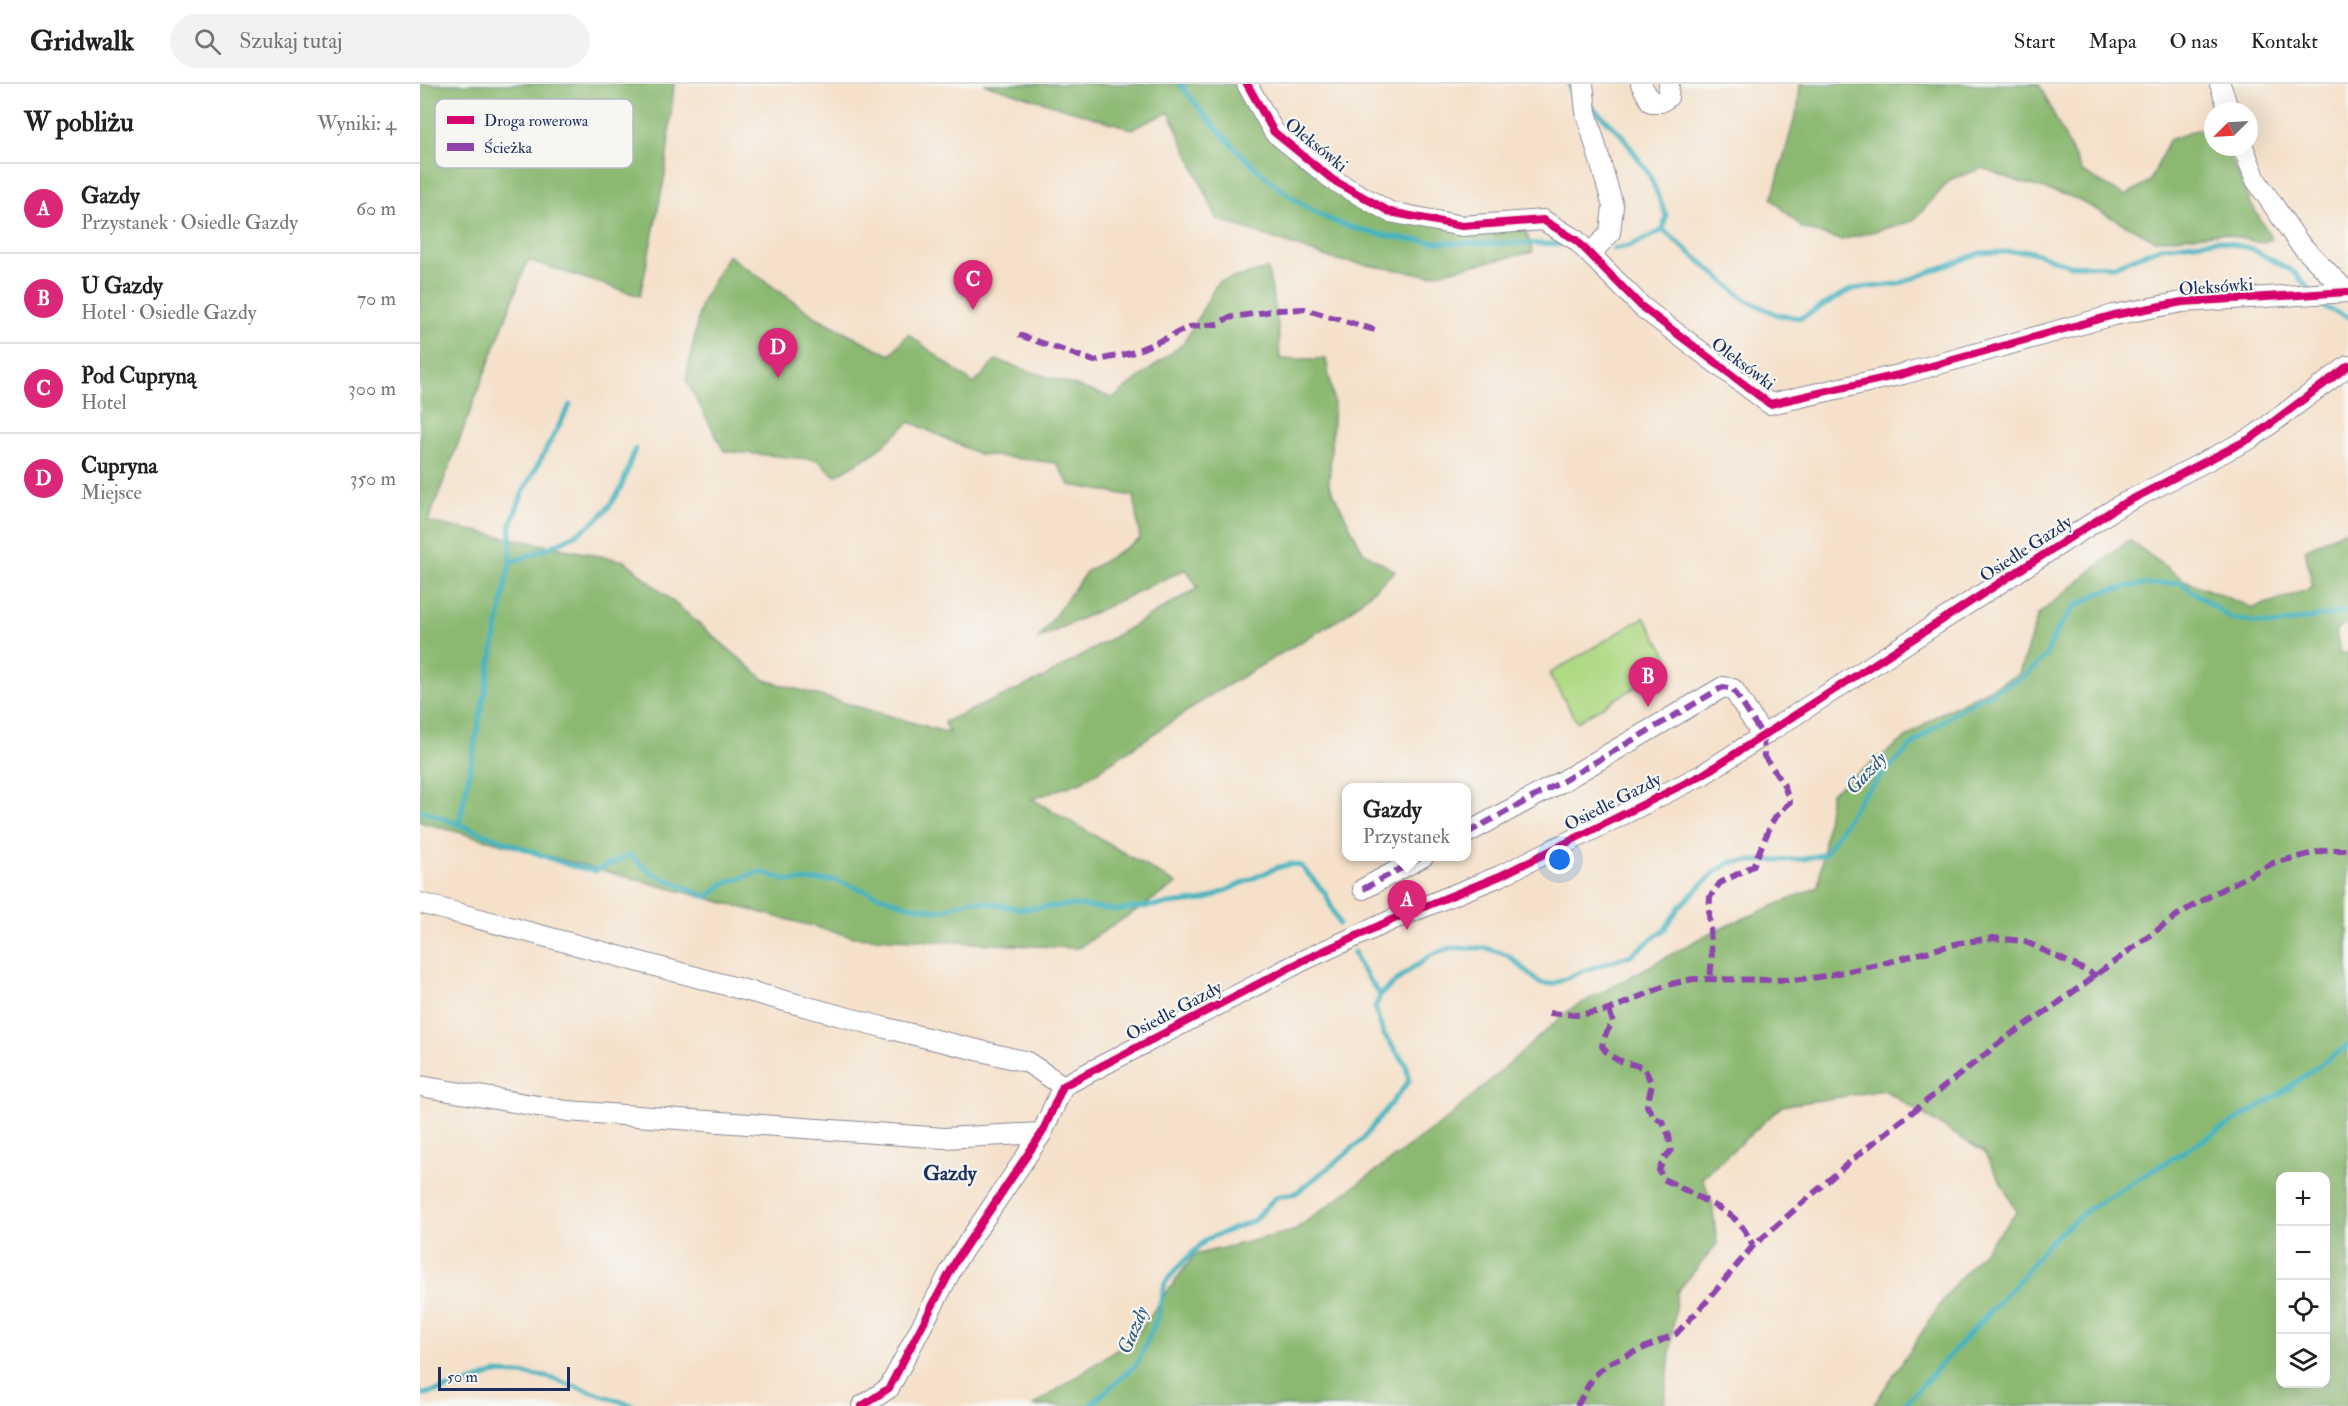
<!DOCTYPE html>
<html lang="pl">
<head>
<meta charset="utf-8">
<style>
  body { margin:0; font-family:"IM FELL Double Pica",serif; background:#f2f2f2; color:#202124 }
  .controls { position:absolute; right:18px; bottom:18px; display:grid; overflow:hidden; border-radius:12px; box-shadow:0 6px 24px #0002 }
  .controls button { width:54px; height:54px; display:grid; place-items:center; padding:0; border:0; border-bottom:2px solid #e0e0e0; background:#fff; color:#202124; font:30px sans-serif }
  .compass { position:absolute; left:1784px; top:18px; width:54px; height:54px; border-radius:50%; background:#fff; box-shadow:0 6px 24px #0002; rotate:246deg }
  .scale { position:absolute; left:18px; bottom:15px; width:132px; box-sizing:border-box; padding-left:6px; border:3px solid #1b2f5e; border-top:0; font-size:16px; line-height:21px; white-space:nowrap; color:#1b2f5e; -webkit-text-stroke:4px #f6f6f2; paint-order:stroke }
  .you { position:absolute; left:1140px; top:776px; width:21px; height:21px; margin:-15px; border:4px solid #fff; border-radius:50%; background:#1a73e8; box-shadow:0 0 0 9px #1a73e833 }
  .badge { display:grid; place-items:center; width:39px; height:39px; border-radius:50%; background:#db2777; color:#fff; font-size:20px; font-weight:700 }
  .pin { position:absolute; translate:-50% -50px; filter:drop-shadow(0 2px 3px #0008) }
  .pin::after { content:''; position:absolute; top:32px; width:21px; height:18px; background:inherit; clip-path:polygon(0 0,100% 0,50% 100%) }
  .popup { position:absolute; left:922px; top:699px; width:129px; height:78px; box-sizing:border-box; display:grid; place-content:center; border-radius:12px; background:#fff; filter:drop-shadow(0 2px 4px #0005); font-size:20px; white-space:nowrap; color:#757577 }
  .popup b { font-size:22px; color:#202124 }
  .popup::after { content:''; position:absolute; left:50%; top:100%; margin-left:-12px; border:12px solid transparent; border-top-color:#fff }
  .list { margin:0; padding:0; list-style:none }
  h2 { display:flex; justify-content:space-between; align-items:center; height:78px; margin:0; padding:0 24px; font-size:26px }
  h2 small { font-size:20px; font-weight:400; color:#757577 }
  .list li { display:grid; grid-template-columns:39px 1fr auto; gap:18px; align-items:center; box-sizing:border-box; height:90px; padding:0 24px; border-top:2px solid #e0e0e0 }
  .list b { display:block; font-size:22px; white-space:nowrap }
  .list p { margin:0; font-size:20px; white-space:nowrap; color:#757577 }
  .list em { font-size:20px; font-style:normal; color:#757577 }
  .icon { flex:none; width:33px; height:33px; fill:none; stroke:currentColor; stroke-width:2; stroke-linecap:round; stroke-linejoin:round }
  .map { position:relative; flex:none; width:1928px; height:1322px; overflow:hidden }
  header { display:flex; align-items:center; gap:36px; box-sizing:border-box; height:84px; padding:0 30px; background:#fff; border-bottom:2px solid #e0e0e0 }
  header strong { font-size:28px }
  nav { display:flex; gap:33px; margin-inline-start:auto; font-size:21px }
  .search { width:420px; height:54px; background:#f2f2f2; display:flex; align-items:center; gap:15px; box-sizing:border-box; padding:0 21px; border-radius:33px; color:#757577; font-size:22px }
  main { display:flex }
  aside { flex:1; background:#fff }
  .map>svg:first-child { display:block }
  .green { fill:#b0d984; stroke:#668471; stroke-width:1.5 }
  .forest { fill:#8cb972; stroke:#547468; stroke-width:1.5; fill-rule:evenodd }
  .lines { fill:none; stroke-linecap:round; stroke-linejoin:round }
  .stream { stroke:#45b4c0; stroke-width:5 }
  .street-casing { stroke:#888894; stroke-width:22 }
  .street { stroke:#fff; stroke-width:20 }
  .quiet { stroke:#8e44ad; stroke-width:6; stroke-dasharray:12 6; stroke-linecap:butt }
  .cycleway-casing { stroke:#f6f6f2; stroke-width:11 }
  .cycleway { stroke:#d6006c; stroke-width:8 }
  .labels { text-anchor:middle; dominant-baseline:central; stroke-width:4.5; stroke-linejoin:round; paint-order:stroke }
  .street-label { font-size:18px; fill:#1b2f5e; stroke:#f6f6f2 }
  .water-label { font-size:20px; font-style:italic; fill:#28577b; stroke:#f6f6f2 }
  .neighbourhood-label { font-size:20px; font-weight:bold; fill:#1b2f5e; stroke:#f6f6f2 }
  .key { fill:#f6f6f2; stroke:#b4bac6; stroke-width:1.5 }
  .key-label { font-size:16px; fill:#1b2f5e }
</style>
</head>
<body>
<header>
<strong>Gridwalk</strong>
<div class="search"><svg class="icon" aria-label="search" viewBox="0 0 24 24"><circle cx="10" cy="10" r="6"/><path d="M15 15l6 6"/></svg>Szukaj tutaj</div>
<nav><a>Start</a><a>Mapa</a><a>O nas</a><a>Kontakt</a></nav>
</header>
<main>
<aside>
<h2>W pobliżu<small>Wyniki: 4</small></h2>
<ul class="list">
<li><span class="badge">A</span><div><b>Gazdy</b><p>Przystanek · Osiedle Gazdy</p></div><em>60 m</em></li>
<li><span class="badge">B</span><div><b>U Gazdy</b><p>Hotel · Osiedle Gazdy</p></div><em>70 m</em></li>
<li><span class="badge">C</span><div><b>Pod Cupryną</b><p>Hotel</p></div><em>300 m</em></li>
<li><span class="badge">D</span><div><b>Cupryna</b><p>Miejsce</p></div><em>350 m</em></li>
</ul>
</aside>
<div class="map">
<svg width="1928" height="1322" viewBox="0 0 1928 1322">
  <rect width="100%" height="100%" fill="#f6f6f2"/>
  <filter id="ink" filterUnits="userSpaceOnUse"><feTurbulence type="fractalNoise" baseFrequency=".0167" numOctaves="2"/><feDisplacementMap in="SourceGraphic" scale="12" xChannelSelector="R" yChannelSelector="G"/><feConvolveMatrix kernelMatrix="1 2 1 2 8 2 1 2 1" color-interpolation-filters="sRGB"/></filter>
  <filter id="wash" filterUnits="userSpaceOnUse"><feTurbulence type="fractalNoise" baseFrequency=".008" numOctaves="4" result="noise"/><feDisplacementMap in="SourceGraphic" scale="24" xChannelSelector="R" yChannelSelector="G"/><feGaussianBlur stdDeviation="1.35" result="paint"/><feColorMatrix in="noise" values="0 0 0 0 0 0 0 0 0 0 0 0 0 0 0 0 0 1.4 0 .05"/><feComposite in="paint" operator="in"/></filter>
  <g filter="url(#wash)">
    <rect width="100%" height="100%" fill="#f5e1ca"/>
    <!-- green -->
    <path class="green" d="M1224 533 1253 581 1157 638 1129 590Z"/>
    <!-- forest -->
    <path class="forest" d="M0 0H254L245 91 220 212 108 176 8 438 205 477 345 596 529 649 524 638 623 594 778 504 766 485 618 555 666 488 720 455 714 412 650 401 636 379 559 370 490 338 454 369 415 392 398 376 304 367 266 296 281 219 308 171 396 233 470 271 488 250 554 300 576 276 693 314 764 259 798 198 848 185 858 241 860 275H906L914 320 909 400 943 468 975 487 923 533 796 608 663 697 612 715 757 800 658 864 433 853 0 738Z
      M564 0H818L828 23 933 118 1104 142 1113 168 1009 191 916 176 797 135 749 28 712 45Z
      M1380 0H1619L1662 88 1705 112 1730 97 1749 56 1793 40V63H1806L1831 120 1852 155 1840 159 1803 149 1735 156 1652 113 1593 96 1563 84 1531 95 1493 137 1421 156 1382 144 1352 115 1378 22Z
      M1928 445V539L1916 545 1920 569H1928V1322H1453L1530 1206 1597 1128 1564 1068 1464 1006 1362 1022 1282 1094 1292 1118 1297 1160 1257 1208 1244 1322H613L714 1254 774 1171 873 1147 1027 1035 1149 926 1292 848 1398 803 1411 709 1516 632 1599 590 1618 531 1709 456 1764 496 1833 524 1893 504 1885 466ZM1860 1092H1906V1300H1860Z"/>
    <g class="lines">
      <!-- stream -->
      <path class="stream" d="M760 0C799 52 866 124 930 143 954 150 981 155 1006 157 1050 162 1096 158 1140 160
        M1149 0 1151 6 1159 12
        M1171 22 1201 50 1229 90 1246 131 1243 146 1326 216 1358 231 1381 234 1432 205 1478 200 1560 169 1609 167 1650 181 1694 182 1742 163 1798 156 1832 165 1874 188 1890 206
        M1193 165 1212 161 1243 146
        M1898 215 1906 224 1928 233
        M90 479C129 463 176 450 198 409 206 396 209 379 215 365
        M0 726 148 781 176 787 209 771 232 789 288 813 303 800 340 788 369 797 414 796 486 821 521 827 551 816 601 825 655 821 695 826 785 816 856 784 871 780 881 782 905 809 919 840
        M39 741 90 479 91 440 103 408 150 321
        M934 868 939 881 960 911
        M0 1311 47 1300 75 1289 100 1290 127 1293 214 1322
        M669 1322 717 1280 737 1235 745 1199 762 1179 787 1155 833 1137 856 1113 876 1109 921 1074 942 1056 989 997 986 981 963 949 955 924 960 911 988 887 1013 870 1031 864H1067L1089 872 1120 899 1133 900 1163 887 1211 871 1245 845 1259 823 1295 788 1312 778 1384 775 1405 770 1441 713 1489 664 1509 647 1542 624 1606 591 1626 572 1635 550 1653 524 1679 509 1710 502 1759 498 1812 535 1853 541 1928 527
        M1483 1322 1601 1194 1627 1160 1670 1124 1858 1011 1928 961"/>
    </g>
  </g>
  <g filter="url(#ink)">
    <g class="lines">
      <defs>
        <path id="street" d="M827 0 854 48 913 96 970 128 1042 142 1123 136 1156 156 1222 223 1350 320 1483 290 1694 231 1762 218 1928 208
          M1163 0 1166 28 1193 122 1190 149 1170 170
          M1221 0 1231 18H1241L1248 13 1249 0
          M1800 0 1809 27
          M1823 63 1836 96 1879 159 1926 207
          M1047 749 1143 697 1303 603 1313 605 1343 652
          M943 805 1004 772
          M0 819 466 944 607 978 643 1002
          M0 1002 147 1027 524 1054 622 1049
          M442 1322 469 1304 537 1175 622 1049 643 1002 884 876 974 835 1080 792 1282 691 1699 422 1833 353 1928 282"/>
      </defs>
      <!-- street casing -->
      <use href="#street" class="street-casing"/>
      <!-- street -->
      <use href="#street" class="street"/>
      <!-- quiet -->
      <path class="quiet" d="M599 251 674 277 711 269 747 254 769 243 798 240 808 234 858 226 884 225 955 246
        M1047 749 1143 697 1303 603 1313 605 1343 652 1344 672 1363 699 1370 718 1353 736 1333 782 1300 799 1290 813 1289 830 1292 875 1290 894
        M943 805 1004 772
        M1189 926 1193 938 1186 949 1182 962C1191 978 1208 978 1224 984L1232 1000 1227 1022 1234 1033 1243 1038 1249 1052 1251 1067 1245 1073 1239 1086 1243 1095C1255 1100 1266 1107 1278 1113 1305 1127 1320 1132 1333 1162
        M1129 929 1156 931 1189 926 1247 901 1273 895 1372 896 1399 893 1458 881 1539 859 1573 854 1604 857 1677 892
        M1157 1322 1173 1293 1187 1280 1256 1250 1286 1218 1333 1162 1433 1075 1587 953 1634 922 1759 830 1795 809 1853 779 1906 766H1928"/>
      <defs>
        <path id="cycleway" d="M827 0 854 48 913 96 970 128 1042 142 1123 136 1156 156 1222 223 1350 320 1483 290 1694 231 1762 218 1928 208
          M442 1322 469 1304 537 1175 622 1049 643 1002 884 876 974 835 1080 792 1282 691 1699 422 1833 353 1928 282"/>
      </defs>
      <!-- cycleway casing -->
      <use href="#cycleway" class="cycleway-casing"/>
      <!-- cycleway -->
      <use href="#cycleway" class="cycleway"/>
    </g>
  </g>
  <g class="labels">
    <!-- street labels -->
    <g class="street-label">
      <text transform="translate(896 61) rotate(39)">Oleksówki</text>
      <text transform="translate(1796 203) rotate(-4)">Oleksówki</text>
      <text transform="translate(1323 280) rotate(37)">Oleksówki</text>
      <text transform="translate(1606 465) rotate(-33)">Osiedle Gazdy</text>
      <text transform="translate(1193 718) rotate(-27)">Osiedle Gazdy</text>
      <text transform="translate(754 927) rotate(-28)">Osiedle Gazdy</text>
    </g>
    <!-- water labels -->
    <g class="water-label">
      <text transform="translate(1446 689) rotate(-47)">Gazdy</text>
      <text transform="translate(713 1246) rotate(-67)">Gazdy</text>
    </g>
    <!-- neighbourhood labels -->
    <g class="neighbourhood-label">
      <text x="530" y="1089">Gazdy</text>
    </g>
  </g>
  <!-- legend -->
  <rect x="15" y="15" width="198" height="69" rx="9" class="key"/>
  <rect x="27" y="32" width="27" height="8" fill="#d6006c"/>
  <rect x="27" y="59" width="27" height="8" fill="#8e44ad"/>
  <g class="key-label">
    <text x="64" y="42">Droga rowerowa</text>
    <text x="64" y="69">Ścieżka</text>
  </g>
</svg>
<div class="controls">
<button>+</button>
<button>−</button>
<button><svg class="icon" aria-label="locate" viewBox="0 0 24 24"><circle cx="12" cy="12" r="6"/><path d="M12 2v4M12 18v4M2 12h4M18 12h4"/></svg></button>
<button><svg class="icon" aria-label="layers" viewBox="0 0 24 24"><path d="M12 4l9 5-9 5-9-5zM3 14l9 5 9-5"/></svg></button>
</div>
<svg class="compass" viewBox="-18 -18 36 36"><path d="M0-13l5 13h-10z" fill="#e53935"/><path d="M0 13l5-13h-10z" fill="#757577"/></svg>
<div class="scale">50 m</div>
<div class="you"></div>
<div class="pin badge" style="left:987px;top:846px">A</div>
<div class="popup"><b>Gazdy</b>Przystanek</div>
<div class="pin badge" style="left:1228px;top:623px">B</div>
<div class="pin badge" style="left:553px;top:226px">C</div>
<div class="pin badge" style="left:358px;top:294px">D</div>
</div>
</main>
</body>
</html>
